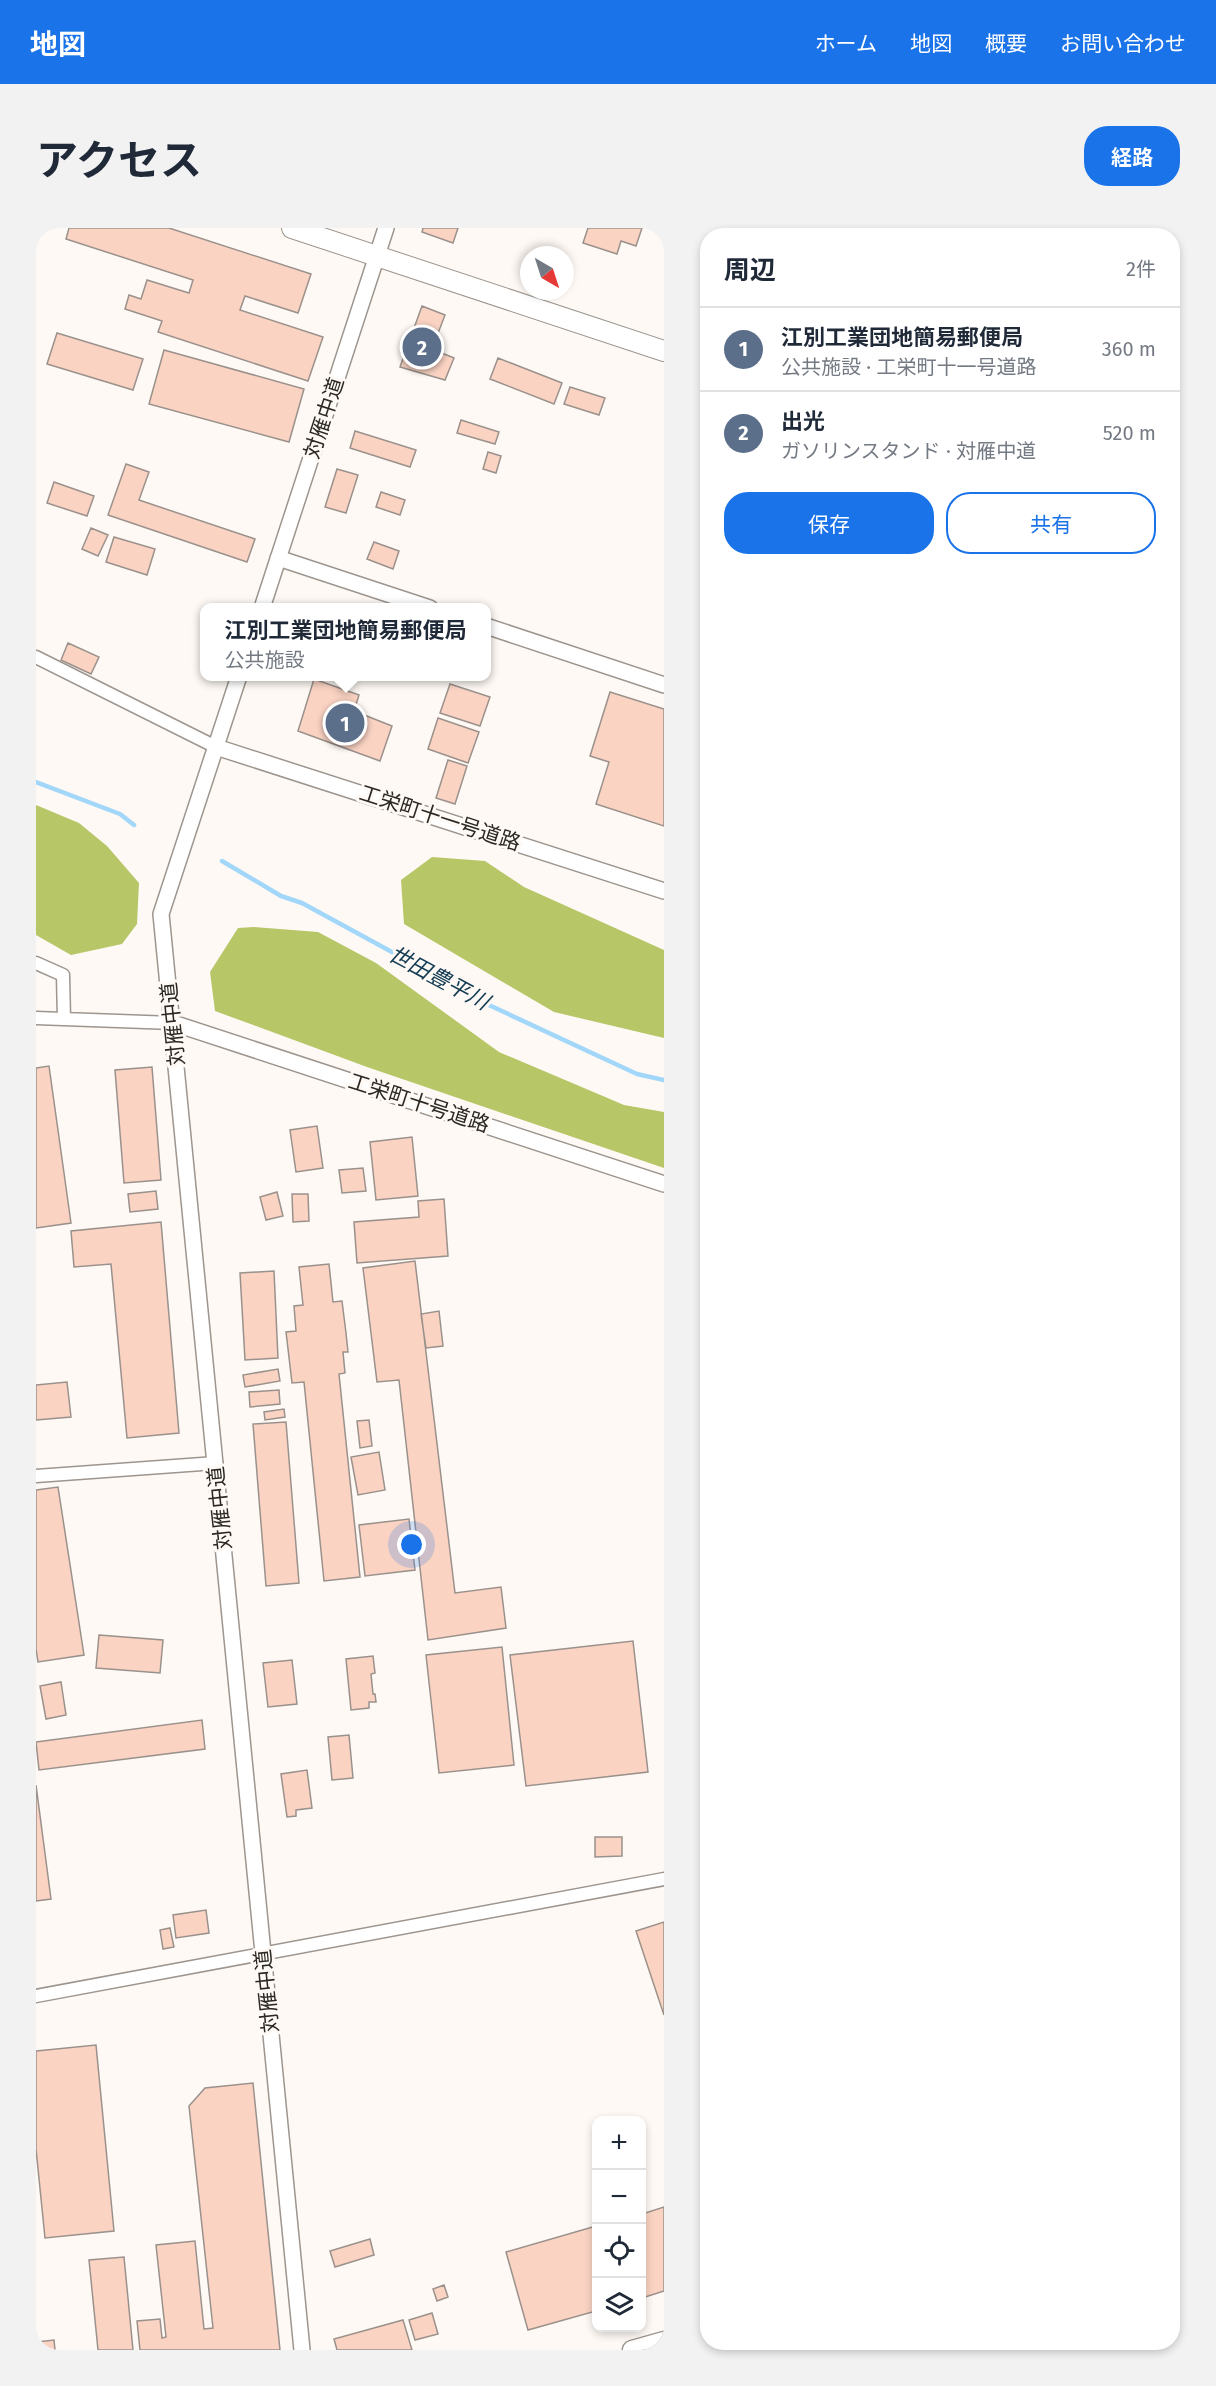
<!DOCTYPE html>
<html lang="ja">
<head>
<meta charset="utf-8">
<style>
  body { margin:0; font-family:"Fira Sans","Noto Sans JP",sans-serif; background:#f2f2f3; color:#1f2937 }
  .controls { position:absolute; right:18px; bottom:18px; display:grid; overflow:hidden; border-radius:12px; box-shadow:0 3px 9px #0003 }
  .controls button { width:54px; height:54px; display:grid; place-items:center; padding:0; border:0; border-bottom:2px solid #e0e1e3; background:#fff; color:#1f2937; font:30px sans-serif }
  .compass { position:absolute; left:484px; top:18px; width:54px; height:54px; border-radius:50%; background:#fff; box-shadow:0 3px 9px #0003; rotate:141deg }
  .you { position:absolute; left:376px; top:1317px; width:21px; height:21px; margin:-15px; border:4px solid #fff; border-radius:50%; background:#1a73e8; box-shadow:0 0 0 9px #1a73e833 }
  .badge { display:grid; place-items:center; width:39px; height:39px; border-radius:50%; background:#1a73e8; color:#fff; font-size:20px; font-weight:700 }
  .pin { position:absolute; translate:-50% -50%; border:3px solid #fff; box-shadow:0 2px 6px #0006 }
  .popup { position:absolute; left:164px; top:375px; width:291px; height:78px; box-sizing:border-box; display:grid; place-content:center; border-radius:12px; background:#fff; filter:drop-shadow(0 2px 4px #0005); font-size:20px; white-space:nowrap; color:#747a83 }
  .popup b { font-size:22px; color:#1f2937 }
  .popup::after { content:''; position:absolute; left:50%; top:100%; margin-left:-12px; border:12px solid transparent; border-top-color:#fff }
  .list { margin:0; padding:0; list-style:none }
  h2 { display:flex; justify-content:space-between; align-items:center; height:78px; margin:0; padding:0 24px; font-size:26px }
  h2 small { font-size:20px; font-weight:400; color:#747a83 }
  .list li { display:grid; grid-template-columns:39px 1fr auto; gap:18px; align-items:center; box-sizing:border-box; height:84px; padding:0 24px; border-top:2px solid #e0e1e3 }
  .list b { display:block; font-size:22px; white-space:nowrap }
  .list p { margin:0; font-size:20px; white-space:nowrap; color:#747a83 }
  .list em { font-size:20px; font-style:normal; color:#747a83 }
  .actions { display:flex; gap:12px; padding:18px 24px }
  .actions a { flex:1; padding:14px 0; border:2px solid #1a73e8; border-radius:24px; text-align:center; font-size:21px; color:#1a73e8 }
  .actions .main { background:#1a73e8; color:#fff }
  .icon { flex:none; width:33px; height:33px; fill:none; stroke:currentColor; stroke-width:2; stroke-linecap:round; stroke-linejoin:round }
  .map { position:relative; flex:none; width:628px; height:2122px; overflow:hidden; border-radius:24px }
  header { display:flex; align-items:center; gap:36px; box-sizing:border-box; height:84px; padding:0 30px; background:#1a73e8; color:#fff }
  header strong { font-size:28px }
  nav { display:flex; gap:33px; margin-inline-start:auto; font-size:21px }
  .intro { display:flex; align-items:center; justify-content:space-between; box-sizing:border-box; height:144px; padding:0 36px }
  h1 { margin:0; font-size:42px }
  .button { padding:15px 27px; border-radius:24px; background:#1a73e8; color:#fff; font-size:21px; font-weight:700 }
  main { display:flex; gap:36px; padding:0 36px }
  aside { flex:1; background:#fff; border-radius:24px; box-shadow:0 3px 9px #0003 }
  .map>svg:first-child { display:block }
  .forest { fill:#b7c667 }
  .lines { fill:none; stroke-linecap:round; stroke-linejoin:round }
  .stream { stroke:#a2d7f9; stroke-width:4.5 }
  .building { fill:#fad3c3; stroke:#9b918c; stroke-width:1.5 }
  .minor-casing { stroke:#9d958e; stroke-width:15 }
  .tertiary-casing { stroke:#9d958e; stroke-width:18 }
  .secondary-casing { stroke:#9d958e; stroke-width:21 }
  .primary-casing { stroke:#9d958e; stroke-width:22 }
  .minor { stroke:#fff; stroke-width:12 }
  .tertiary { stroke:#fff; stroke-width:15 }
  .secondary { stroke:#fff; stroke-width:18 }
  .primary { stroke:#fff; stroke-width:20 }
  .labels { text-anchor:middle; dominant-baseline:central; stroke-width:6; stroke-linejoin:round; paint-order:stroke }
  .street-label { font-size:21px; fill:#2b2825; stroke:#fef9f4 }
  .water-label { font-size:22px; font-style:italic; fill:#133c54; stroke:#fef9f4 }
</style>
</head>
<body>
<header>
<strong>地図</strong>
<nav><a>ホーム</a><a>地図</a><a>概要</a><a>お問い合わせ</a></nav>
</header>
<div class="intro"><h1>アクセス</h1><a class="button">経路</a></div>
<main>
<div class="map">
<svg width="628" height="2122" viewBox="0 0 628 2122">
  <rect width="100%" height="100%" fill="#fef9f4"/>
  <!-- forest -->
  <path class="forest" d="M0 577 43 595 71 618 103 655 101 696 86 716 35 727 0 707Z
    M396 629 449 633 488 659 628 722V810L518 784 368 696 365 652Z
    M218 699 282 704 340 735 463 824 588 877 628 884V940L331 839 179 783 174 744 202 700Z"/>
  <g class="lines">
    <!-- stream -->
    <path class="stream" d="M0 554 84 586 98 597
      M186 633 245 668 266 675 455 778 601 846 628 852"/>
  </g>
  <!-- building -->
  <path class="building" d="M33 0H133L275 46 262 85 209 68 204 82 287 109 272 153 122 104 126 93 89 81 93 67 105 71 111 52 153 65 157 52 30 11Z
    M387 0H422L417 15 386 4Z
    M552 0H606L600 18 585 13 581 26 547 15Z
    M386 78 409 87 396 121 418 130 409 152 364 139Z
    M21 105 107 131 97 162 11 136Z
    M128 122 268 161 253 214 113 176Z
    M462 130 526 155 518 176 454 151Z
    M534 159 569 170 563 187 528 176Z
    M425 192 463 204 459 216 421 205Z
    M319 203 380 222 374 239 314 220Z
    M452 224 465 228 460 245 447 241Z
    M90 236 113 244 103 272 219 311 211 334 72 287Z
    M301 241 322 247 310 285 289 279Z
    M18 254 58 268 51 288 11 275Z
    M345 264 369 272 364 287 340 279Z
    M55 300 72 307 62 328 46 321Z
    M78 309 119 321 111 347 70 334Z
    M338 314 363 323 357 341 331 331Z
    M32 415 63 429 55 446 25 432Z
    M278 451 323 467 318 483 356 498 344 533 262 503Z
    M414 456 454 469 444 498 404 485Z
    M574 464 628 481V598L560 576 573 534 554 528Z
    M402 490 443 504 432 535 392 521Z
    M412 532 431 538 419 576 400 570Z
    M13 838 35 995 0 1000V840Z
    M116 839 125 952 88 955 79 842Z
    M281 898 287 940 260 944 254 902Z
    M376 909 382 968 340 972 334 914Z
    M327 940 330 963 306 965 303 942Z
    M120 963 122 981 94 984 92 966Z
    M241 964 247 988 230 992 224 969Z
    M256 966H272L273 993 257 994Z
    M408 971 412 1028 321 1035 318 994 383 989 382 973Z
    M125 994 143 1205 91 1210 75 1036 38 1039 35 1003Z
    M379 1033 419 1365 465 1359 470 1400 392 1412 363 1152 341 1154 327 1040Z
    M293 1036 297 1074 306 1073 310 1105 312 1124H307L309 1145 303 1146 324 1349 288 1353 268 1154 256 1155 250 1104 260 1103 258 1078 267 1077 263 1039Z
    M238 1043 242 1130 209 1132 204 1045Z
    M403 1083 407 1118 390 1120 385 1086Z
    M242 1141 244 1153 209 1159 207 1147Z
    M31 1154 35 1189 0 1192V1157Z
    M243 1162 244 1176 214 1179 213 1164Z
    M248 1181 249 1189 229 1192 228 1184Z
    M333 1192 336 1218 324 1220 321 1193Z
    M250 1194 263 1355 230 1358 217 1196Z
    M343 1224 349 1262 322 1267 315 1229Z
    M22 1259 48 1427 2 1434 0 1421V1262Z
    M373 1291 379 1342 329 1348 323 1297Z
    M63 1407 127 1412 124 1445 60 1440Z
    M597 1413 612 1544 490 1558 474 1427Z
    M466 1419 478 1537 403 1545 390 1427Z
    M337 1428 339 1445 335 1446 337 1466H339L340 1474H333V1480L315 1482 310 1431Z
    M256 1432 261 1476 232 1479 227 1435Z
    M25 1454 30 1487 10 1491 4 1458Z
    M166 1492 169 1521 3 1542 0 1514Z
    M313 1507 317 1550 296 1552 292 1509Z
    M271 1542 276 1580 260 1582V1588L251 1589 245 1546Z
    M0 1557 15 1671 0 1673Z
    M559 1609H586V1628L559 1629Z
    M170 1682 173 1705 140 1710 137 1687Z
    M628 1694V1787L600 1703Z
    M134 1700 138 1719 127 1721 124 1702Z
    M60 1817 78 2003 9 2010 0 1921V1823Z
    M217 1855 244 2122H104L101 2093 124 2091 126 2110 130 2109 120 2017 159 2013 168 2101 177 2100 153 1878 169 1860Z
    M628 1979V2063L606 2070V1986Z
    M560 1998V2083L492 2102 470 2024Z
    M334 2011 338 2027 299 2039 294 2023Z
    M88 2029 97 2122H62L53 2032Z
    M408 2057 412 2069 401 2073 397 2061Z
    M396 2085 402 2106 379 2112 373 2092Z
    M367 2092 376 2122H301L298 2111Z
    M18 2112 19 2122H0V2114Z"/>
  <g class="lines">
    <defs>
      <path id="minor" d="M0 429 180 519
        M0 735 27 747 28 791
        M0 790 137 795
        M0 1248 180 1235
        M0 1768 628 1651"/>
      <path id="tertiary" d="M242 330 394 380
        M226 380 350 0
        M450 398 628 457
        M203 448 125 686 266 2122
        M180 519 628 663
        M137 795 628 956"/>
      <path id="secondary" d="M596 2122 628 2113"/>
      <path id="primary" d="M256 0 628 123"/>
    </defs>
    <!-- minor casing -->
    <use href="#minor" class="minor-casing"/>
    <!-- tertiary casing -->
    <use href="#tertiary" class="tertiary-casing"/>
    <!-- secondary casing -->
    <use href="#secondary" class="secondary-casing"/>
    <!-- primary casing -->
    <use href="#primary" class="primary-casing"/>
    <!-- minor -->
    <use href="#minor" class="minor"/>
    <!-- tertiary -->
    <use href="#tertiary" class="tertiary"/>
    <!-- secondary -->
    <use href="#secondary" class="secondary"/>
    <!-- primary -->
    <use href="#primary" class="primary"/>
  </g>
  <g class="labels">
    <!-- street labels -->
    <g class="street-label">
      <text transform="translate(288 190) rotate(-72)">対雁中道</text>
      <text transform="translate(404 590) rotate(18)">工栄町十一号道路</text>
      <text transform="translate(137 796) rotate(-96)">対雁中道</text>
      <text transform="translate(383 875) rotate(18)">工栄町十号道路</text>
      <text transform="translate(184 1280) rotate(-96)">対雁中道</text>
      <text transform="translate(231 1763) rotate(-96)">対雁中道</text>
    </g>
    <!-- water labels -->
    <g class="water-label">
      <text transform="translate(403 750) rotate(28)">世田豊平川</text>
    </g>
  </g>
</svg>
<div class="controls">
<button>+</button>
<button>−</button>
<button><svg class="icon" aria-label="locate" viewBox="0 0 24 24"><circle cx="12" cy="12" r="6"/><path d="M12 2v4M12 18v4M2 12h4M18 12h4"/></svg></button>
<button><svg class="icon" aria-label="layers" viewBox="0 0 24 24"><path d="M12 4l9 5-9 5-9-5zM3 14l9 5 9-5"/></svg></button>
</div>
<svg class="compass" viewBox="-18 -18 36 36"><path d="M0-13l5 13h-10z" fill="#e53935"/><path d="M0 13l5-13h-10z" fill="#747a83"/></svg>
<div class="you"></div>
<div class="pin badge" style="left:309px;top:495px;background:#5c6f8a">1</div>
<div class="popup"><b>江別工業団地簡易郵便局</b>公共施設</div>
<div class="pin badge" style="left:386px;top:119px;background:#5c6f8a">2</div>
</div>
<aside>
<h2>周辺<small>2件</small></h2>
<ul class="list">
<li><span class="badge" style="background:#5c6f8a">1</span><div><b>江別工業団地簡易郵便局</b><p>公共施設 · 工栄町十一号道路</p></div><em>360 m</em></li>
<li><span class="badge" style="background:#5c6f8a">2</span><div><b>出光</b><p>ガソリンスタンド · 対雁中道</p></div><em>520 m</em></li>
</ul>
<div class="actions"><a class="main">保存</a><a>共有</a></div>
</aside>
</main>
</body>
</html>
